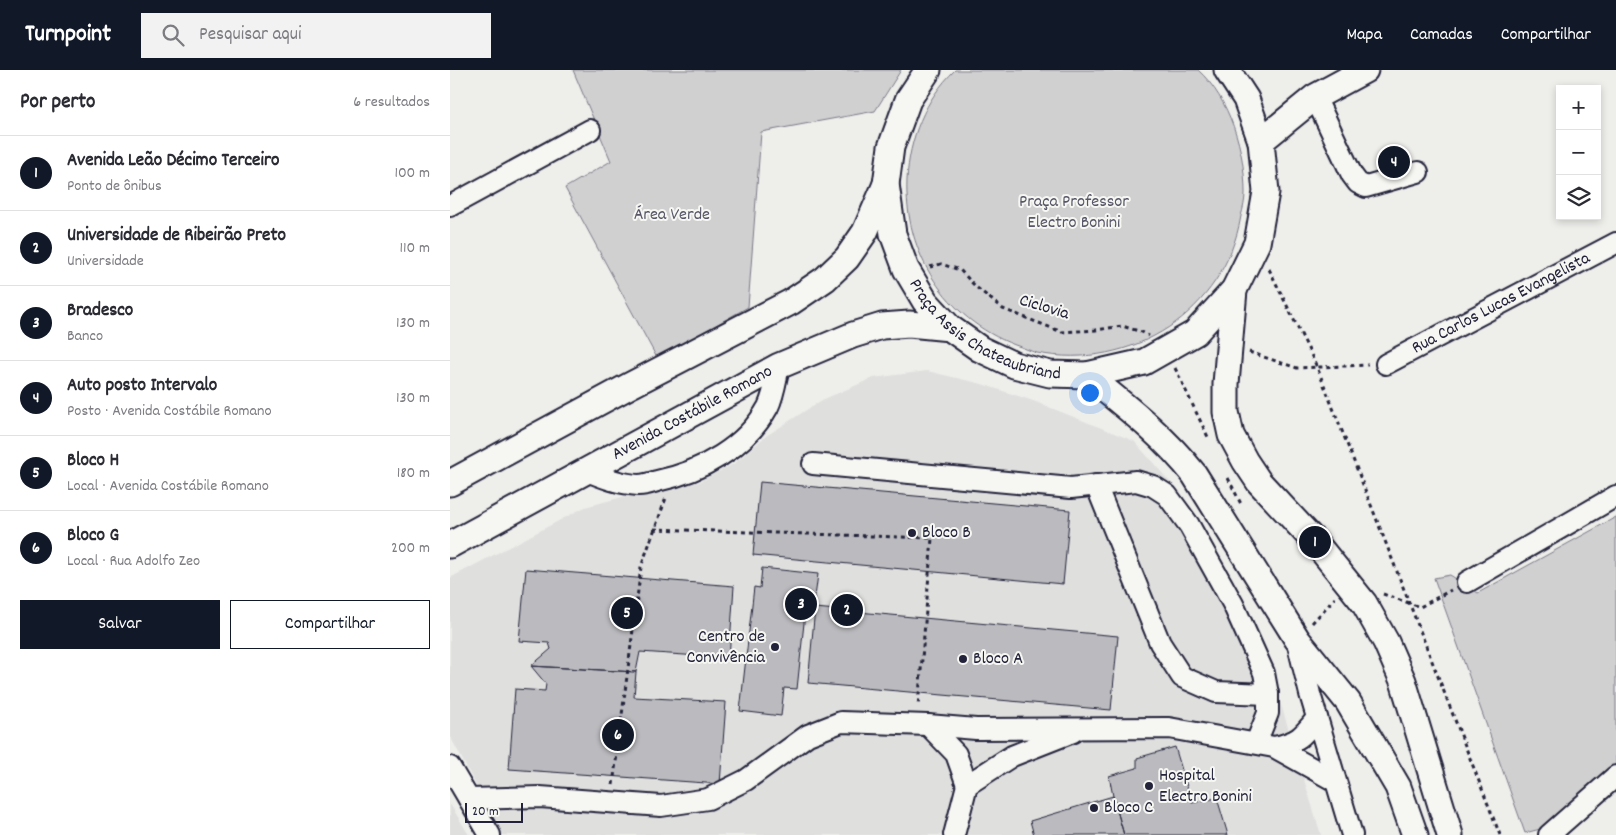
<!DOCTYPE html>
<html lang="pt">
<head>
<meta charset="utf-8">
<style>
  body { margin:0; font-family:Dekko,sans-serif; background:#f2f2f3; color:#2b2b33 }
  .controls { position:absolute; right:15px; top:15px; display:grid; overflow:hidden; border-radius:0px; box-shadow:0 2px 8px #0003 }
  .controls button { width:45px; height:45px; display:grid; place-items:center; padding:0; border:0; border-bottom:1px solid #e1e1e2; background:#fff; color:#2b2b33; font:25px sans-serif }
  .scale { position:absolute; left:15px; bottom:12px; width:58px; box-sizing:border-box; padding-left:5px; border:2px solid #22223b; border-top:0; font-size:14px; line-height:18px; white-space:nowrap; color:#22223b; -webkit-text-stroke:4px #f6f6f2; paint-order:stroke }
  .you { position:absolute; left:639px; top:322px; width:18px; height:18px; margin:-12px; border:4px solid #fff; border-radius:50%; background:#1a73e8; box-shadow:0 0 0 8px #1a73e833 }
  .badge { display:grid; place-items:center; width:32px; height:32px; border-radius:50%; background:#111827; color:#fff; font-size:16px; font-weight:700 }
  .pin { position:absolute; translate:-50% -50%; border:2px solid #fff; box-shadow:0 1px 5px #0006 }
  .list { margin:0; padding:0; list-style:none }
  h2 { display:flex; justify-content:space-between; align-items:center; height:65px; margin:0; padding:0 20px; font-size:21px }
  h2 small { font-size:16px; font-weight:400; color:#7c7c81 }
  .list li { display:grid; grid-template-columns:32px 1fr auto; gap:15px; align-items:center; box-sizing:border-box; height:75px; padding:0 20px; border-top:1px solid #e1e1e2 }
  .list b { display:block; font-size:19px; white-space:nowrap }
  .list p { margin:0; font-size:16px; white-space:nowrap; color:#7c7c81 }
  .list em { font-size:16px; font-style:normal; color:#7c7c81 }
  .actions { display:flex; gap:10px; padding:15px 20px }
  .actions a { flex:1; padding:11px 0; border:1px solid #111827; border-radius:0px; text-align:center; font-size:18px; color:#111827 }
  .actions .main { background:#111827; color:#fff }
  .icon { flex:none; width:28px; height:28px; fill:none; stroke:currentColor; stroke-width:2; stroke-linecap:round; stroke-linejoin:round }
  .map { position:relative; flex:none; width:1166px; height:765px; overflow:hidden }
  header { display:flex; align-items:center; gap:30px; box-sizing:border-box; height:70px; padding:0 25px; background:#111827; color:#fff }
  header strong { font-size:24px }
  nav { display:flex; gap:28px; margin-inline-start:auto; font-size:18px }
  .search { width:350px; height:45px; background:#f2f2f3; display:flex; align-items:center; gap:12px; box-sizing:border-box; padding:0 18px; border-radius:0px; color:#7c7c81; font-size:19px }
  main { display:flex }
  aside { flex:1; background:#fff }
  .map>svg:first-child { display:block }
  .built { fill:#dfdfde }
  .green { fill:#d0d0d1; stroke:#797986 }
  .building { fill:#bbbbbf; stroke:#22223b }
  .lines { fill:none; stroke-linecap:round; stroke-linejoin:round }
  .minor-casing { stroke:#22223b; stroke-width:24 }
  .major-casing { stroke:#22223b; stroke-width:29 }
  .path { stroke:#22223b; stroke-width:3; stroke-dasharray:4 4; stroke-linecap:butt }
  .minor { stroke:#f6f6f2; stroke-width:20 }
  .major { stroke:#f6f6f2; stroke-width:25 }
  .poi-dot { fill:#22223b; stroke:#f6f6f2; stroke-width:2 }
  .labels { text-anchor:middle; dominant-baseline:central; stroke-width:4; stroke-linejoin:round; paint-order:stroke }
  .park-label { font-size:18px; fill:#565668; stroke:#f6f6f2 }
  .street-label { font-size:18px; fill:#22223b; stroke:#f6f6f2 }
  .poi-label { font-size:18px; fill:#22223b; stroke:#f6f6f2; text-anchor:start }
</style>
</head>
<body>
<header>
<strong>Turnpoint</strong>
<div class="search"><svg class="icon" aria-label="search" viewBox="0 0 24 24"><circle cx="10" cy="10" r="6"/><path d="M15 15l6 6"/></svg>Pesquisar aqui</div>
<nav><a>Mapa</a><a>Camadas</a><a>Compartilhar</a></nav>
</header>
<main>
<aside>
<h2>Por perto<small>6 resultados</small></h2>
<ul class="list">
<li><span class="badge">1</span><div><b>Avenida Leão Décimo Terceiro</b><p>Ponto de ônibus</p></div><em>100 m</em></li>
<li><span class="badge">2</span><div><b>Universidade de Ribeirão Preto</b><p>Universidade</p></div><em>110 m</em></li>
<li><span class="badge">3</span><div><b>Bradesco</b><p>Banco</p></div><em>130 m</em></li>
<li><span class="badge">4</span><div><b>Auto posto Intervalo</b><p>Posto · Avenida Costábile Romano</p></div><em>130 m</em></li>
<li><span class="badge">5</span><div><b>Bloco H</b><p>Local · Avenida Costábile Romano</p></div><em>180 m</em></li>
<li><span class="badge">6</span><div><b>Bloco G</b><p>Local · Rua Adolfo Zeo</p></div><em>200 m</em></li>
</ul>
<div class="actions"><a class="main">Salvar</a><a>Compartilhar</a></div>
</aside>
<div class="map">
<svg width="1166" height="765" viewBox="0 0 1166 765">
  <rect width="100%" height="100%" fill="#eeeeeb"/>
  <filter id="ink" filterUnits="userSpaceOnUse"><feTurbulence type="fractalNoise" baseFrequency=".02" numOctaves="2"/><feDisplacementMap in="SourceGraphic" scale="10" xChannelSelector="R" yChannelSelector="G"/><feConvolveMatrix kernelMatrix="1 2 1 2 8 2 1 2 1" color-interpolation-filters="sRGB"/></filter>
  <g filter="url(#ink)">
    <!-- built -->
    <path class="built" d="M477 301 532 314 586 332 684 371 721 413 741 441 821 602 871 765H52L0 666V508L135 437 176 426 249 412 285 393 316 366 372 330 423 308Z
      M0 734 19 765H0Z"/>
    <!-- green -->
    <path class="green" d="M123 0H451L425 41 311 62 298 237 207 288 115 118 161 91Z
      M505 0H748C780 29 795 81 795 123 795 131 793 139 791 146 774 243 682 301 587 283 580 281 572 277 565 275 496 249 454 183 457 110 459 69 475 29 505 0Z
      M1166 447V698L1098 757 1075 763 984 508 1000 505 1028 523Z"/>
    <!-- building -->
    <path class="building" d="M310 412 620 440 613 514 303 485Z
      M312 498 368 504 364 535 356 534 347 619 334 618 331 646 290 641 304 517 310 518Z
      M76 499 284 516 279 588 190 582 186 602 81 596 101 579 99 573 69 571Z
      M365 538 668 566 661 640 358 613Z
      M81 596 186 602 184 627 276 632 270 714 59 699 65 619 95 621 96 614Z
      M725 677 742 733 767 728 778 765H674L663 726 659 706 687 698V688Z
      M663 726 674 765H584L580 751Z"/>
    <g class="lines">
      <defs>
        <g id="minor">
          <path d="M865 27 902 105 908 113 916 117 968 102"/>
          <path d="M0 136 140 60"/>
          <path id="s1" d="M936 294 1166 173"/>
          <path d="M363 394 621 418 686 411 703 416 717 425 739 455 783 534 814 603 818 624V643L806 673"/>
          <path d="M137 401C154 408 170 414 188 415 194 415 201 413 207 411 251 402 296 377 318 337 324 325 326 309 329 296"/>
          <path d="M646 415 710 573 732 607 766 622 818 624"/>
          <path d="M1017 512 1166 426"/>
          <path d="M847 571 860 624 902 765"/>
          <path d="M478 655 506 684 517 715"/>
          <path d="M824 677C848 672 852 667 867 648"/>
          <path d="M0 697 40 765"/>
          <path d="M19 729 90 727 211 736 258 729 296 710 358 665 391 652 478 655 526 659 719 658 824 677 885 711"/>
          <path d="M504 765 517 715 562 686 623 662"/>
          <path d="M1099 765 1166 706"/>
        </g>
        <g id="major">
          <path id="s2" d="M478 0 458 30 441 77 436 114 443 164 456 199 475 231 500 258 530 279 564 295 600 304 637 305 694 292 745 263 784 220 807 173 816 122 811 71 796 29 777 0"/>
          <path d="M811 71 865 27 915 0"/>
          <path d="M784 220 776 314V342L781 365 795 391 809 412 865 472 914 533 936 572 953 611 1000 765"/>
          <path d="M637 305C675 336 713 365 744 404L847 569 898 632 948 717 965 765"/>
          <path d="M0 413 179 316 341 232 375 209 397 188 415 162 436 114"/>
          <path id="s3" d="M0 475 329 296 403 265 432 256 459 254 500 258"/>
        </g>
      </defs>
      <!-- minor casing -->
      <use href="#minor" class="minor-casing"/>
      <!-- major casing -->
      <use href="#major" class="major-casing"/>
      <!-- path -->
      <path class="path" d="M480 197 491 194 510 200 526 217 553 239 612 262 646 260 672 256 692 262 699 266
        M819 199 867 297 1050 765
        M799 282 847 298 918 295
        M725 298 758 367
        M778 408 792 436
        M204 459 482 468 468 637
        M933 524 970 537 1001 520
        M862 553 885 528
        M163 715 191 497 216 428"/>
      <!-- minor -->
      <use href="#minor" class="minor"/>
      <!-- major -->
      <use href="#major" class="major"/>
    </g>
  </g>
  <!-- markers -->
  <g class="poi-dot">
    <circle cx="462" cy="463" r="5"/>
    <circle cx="325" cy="577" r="5"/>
    <circle cx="513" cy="589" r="5"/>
    <circle cx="699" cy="716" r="5"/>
    <circle cx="644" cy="738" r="5"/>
  </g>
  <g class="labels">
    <!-- park labels -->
    <g class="park-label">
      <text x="624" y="132">Praça Professor<tspan x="624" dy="21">Electro Bonini</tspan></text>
      <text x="222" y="145">Área Verde</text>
    </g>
    <!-- street labels -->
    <g class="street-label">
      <text stroke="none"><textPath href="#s1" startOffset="130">Rua Carlos Lucas Evangelista</textPath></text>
      <text transform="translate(594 238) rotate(17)">Ciclovia</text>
      <text stroke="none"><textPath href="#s2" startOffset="316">Praça Assis Chateaubriand</textPath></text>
      <text stroke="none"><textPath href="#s3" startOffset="276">Avenida Costábile Romano</textPath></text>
    </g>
    <!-- poi labels -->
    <g class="poi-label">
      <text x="472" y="463">Bloco B</text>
      <text x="315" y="567" text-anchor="end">Centro de<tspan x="315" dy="21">Convivência</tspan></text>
      <text x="523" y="589">Bloco A</text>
      <text x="709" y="706">Hospital<tspan x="709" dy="21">Electro Bonini</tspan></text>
      <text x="654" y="738">Bloco C</text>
    </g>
  </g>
</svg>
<div class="controls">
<button>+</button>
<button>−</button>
<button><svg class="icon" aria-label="layers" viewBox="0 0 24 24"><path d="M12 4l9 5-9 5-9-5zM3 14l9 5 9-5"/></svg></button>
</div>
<div class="scale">20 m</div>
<div class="you"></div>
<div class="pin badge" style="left:865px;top:472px">1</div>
<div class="pin badge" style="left:397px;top:540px">2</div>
<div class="pin badge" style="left:351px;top:534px">3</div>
<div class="pin badge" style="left:944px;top:92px">4</div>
<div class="pin badge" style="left:177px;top:543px">5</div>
<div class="pin badge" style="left:168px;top:665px">6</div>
</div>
</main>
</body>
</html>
